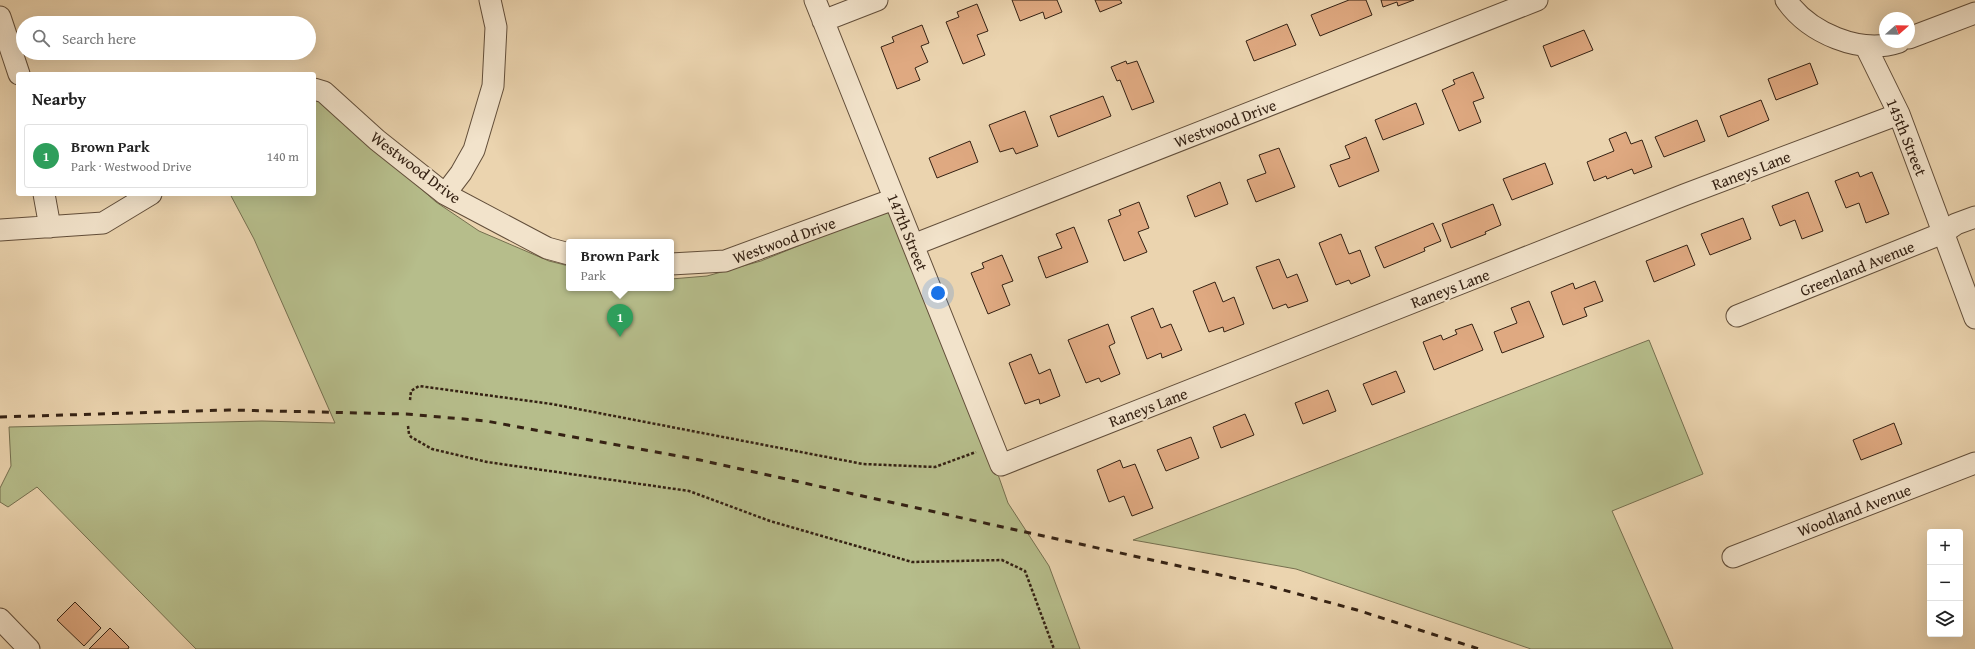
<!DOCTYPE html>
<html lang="en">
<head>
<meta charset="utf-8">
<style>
  body { margin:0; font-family:"Gentium Book Plus",serif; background:#f2f2f2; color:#222 }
  .controls { position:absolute; right:12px; bottom:12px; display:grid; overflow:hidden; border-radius:4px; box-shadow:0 4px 16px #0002 }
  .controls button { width:36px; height:36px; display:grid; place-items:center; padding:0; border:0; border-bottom:1px solid #e0e0e0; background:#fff; color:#222; font:20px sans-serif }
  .compass { position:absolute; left:1879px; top:12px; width:36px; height:36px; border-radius:50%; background:#fff; box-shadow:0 4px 16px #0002; rotate:70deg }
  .you { position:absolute; left:938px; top:293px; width:14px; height:14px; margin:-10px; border:3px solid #fff; border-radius:50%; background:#1a73e8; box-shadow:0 0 0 6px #1a73e833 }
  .badge { display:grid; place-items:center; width:26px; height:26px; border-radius:50%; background:#8f2418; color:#fff; font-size:13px; font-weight:700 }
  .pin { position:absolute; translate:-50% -33px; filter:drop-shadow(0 1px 2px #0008) }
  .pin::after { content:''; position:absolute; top:21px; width:14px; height:12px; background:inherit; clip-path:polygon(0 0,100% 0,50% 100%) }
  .popup { position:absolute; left:566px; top:239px; width:108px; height:52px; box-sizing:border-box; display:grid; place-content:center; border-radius:4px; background:#fff; filter:drop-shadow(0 1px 3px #0005); font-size:13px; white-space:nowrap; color:#767676 }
  .popup b { font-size:15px; color:#222 }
  .popup::after { content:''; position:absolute; left:50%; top:100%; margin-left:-8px; border:8px solid transparent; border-top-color:#fff }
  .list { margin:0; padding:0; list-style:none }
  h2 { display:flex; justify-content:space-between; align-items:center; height:52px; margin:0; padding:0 16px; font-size:17px }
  h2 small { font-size:13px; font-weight:400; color:#767676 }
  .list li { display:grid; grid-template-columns:26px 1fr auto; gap:12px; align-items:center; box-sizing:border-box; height:64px; margin:0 8px 8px; padding:0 8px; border:1px solid #e0e0e0; border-radius:4px }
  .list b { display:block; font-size:15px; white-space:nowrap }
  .list p { margin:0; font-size:13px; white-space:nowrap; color:#767676 }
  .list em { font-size:13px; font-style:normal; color:#767676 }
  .icon { flex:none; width:22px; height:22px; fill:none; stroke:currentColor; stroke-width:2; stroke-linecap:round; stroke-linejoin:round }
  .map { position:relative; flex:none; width:1975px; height:649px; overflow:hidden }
  .search { position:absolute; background:#fff; box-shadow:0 4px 16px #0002; left:16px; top:16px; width:300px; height:44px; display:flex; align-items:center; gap:10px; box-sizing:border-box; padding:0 14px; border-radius:22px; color:#767676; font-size:15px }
  .panel { position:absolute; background:#fff; box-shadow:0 4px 16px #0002; left:16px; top:72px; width:300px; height:124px; border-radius:4px }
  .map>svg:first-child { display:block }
  .green { fill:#b6bd8b; stroke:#756f4f }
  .building { fill:#dfa981; stroke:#342113 }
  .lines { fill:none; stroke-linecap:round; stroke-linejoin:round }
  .minor-casing { stroke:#624e3a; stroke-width:23 }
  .path { stroke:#342113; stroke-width:2.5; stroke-dasharray:3 2; stroke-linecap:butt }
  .minor { stroke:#f2e3cb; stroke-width:21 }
  .rail { stroke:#342113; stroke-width:3; stroke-dasharray:7 7; stroke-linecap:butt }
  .labels { text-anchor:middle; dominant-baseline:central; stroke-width:4; stroke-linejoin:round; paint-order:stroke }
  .street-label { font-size:16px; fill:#342113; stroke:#f2e3cb }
</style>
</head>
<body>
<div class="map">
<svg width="1975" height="649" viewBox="0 0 1975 649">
  <rect width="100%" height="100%" fill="#ebd4af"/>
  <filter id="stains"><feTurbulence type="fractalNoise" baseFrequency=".005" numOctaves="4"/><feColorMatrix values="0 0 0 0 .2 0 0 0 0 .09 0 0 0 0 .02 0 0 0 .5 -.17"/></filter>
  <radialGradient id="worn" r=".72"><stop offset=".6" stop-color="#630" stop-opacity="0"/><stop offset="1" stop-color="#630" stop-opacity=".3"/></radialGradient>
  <!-- green -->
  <path class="green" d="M314 97 320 100 436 202 479 231 549 261 569 266V288H671V279L707 276 761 261 882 212 889 213 995 466 1008 503 1049 566 1080 649H196L37 487 8 507 0 502V488L11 466 9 427 262 421 335 423 254 239 230 194H314Z
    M1649 340 1703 474 1612 511 1673 649H1531L1296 569 1133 540Z"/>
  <!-- building -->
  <path class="building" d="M1012 0H1057L1062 12 1045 19 1043 12 1020 21Z
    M1095 0H1120L1122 3 1100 12Z
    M1349 0H1366L1372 15 1320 36 1311 15Z
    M1381 0H1414L1398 6 1397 2 1383 7Z
    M977 4 988 31 977 35 985 55 963 64 946 22 959 17 957 12Z
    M1287 24 1296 45 1254 61 1246 41Z
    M922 25 929 43 921 46 928 62 915 68 920 80 897 89 881 47 894 42 892 37Z
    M1584 30 1593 50 1551 67 1543 46Z
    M1126 61 1127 64 1137 61 1154 102 1132 110 1120 80 1117 81 1111 67Z
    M1810 63 1818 84 1776 100 1768 79Z
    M1473 72 1484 98 1473 102 1481 122 1459 131 1442 90 1455 84 1453 80Z
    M1103 96 1111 116 1058 137 1050 116Z
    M1761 100 1769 120 1728 137 1720 116Z
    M1416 103 1424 124 1383 140 1375 120Z
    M1025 111 1038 146 1016 154 1013 148 1000 152 989 125Z
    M1697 120 1705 141 1664 157 1655 137Z
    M1626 132 1631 144 1642 140 1652 167 1634 174 1632 169 1607 179 1606 176 1594 181 1587 162 1614 151 1609 139Z
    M1366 137 1379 171 1339 187 1330 165 1350 158 1345 146Z
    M970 141 978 162 937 178 929 158Z
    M1279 148 1295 187 1256 202 1247 180 1266 173 1259 155Z
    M1545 163 1553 184 1512 200 1503 179Z
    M1858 172 1860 177 1872 172 1889 214 1866 223 1859 203 1846 208 1835 181Z
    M1220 182 1228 204 1195 217 1187 196Z
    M1808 192 1823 231 1802 239 1795 220 1780 226 1772 206Z
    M1139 202 1149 228 1138 232 1147 252 1124 261 1108 220 1121 215 1119 210Z
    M1493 204 1501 225 1485 232 1486 234 1451 248 1442 224Z
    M1743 218 1751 239 1710 255 1701 234Z
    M1433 223 1441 241 1424 248 1425 251 1384 268 1375 247Z
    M1074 227 1088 262 1046 278 1038 257 1062 248 1056 234Z
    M1341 234 1349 254 1360 250 1370 276 1351 284 1349 280 1336 285 1319 243Z
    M1687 245 1695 265 1654 282 1646 261Z
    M1002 255 1013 281 1002 285 1010 305 988 314 971 273 984 268 982 263Z
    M1279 259 1287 278 1297 274 1308 301 1288 308 1286 304 1273 309 1256 267Z
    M1595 281 1603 301 1584 308 1587 316 1563 325 1551 292 1573 283 1575 289Z
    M1215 282 1223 302 1234 297 1244 324 1224 332 1223 327 1209 332 1193 291Z
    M1529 301 1544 337 1502 353 1494 332 1517 323 1511 308Z
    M1153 308 1161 328 1171 324 1182 350 1162 358 1161 353 1147 359 1131 317Z
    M1108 324 1115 343 1109 346 1120 374 1101 382 1099 378 1086 383 1068 340Z
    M1472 324 1483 350 1434 370 1423 342 1441 335 1443 340 1457 334 1455 330Z
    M1031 354 1039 374 1050 369 1060 396 1040 404 1039 399 1025 404 1009 363Z
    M1396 371 1405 392 1372 405 1363 384Z
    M1328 390 1336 411 1303 424 1295 403Z
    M1245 414 1254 435 1221 448 1213 427Z
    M1894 423 1902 444 1861 460 1853 440Z
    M1191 437 1199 458 1166 471 1157 450Z
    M1120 460 1123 468 1135 464 1153 508 1132 516 1124 496 1109 502 1097 470Z
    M75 602 101 628 84 646 57 620Z
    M110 628 129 647 128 649H89Z"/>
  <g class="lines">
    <defs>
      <path id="minor" d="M815 0 1001 465 1684 195 1899 114
        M1786 0C1809 33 1860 55 1899 42
        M0 17 19 74
        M823 21 877 0
        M1909 38 1975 13
        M1866 47 1899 114 1975 318
        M314 89 324 92 377 140 445 194 547 248 569 254
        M44 194 50 227
        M445 194 461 173 474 150 493 86 496 27 490 0
        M0 230 103 223 151 194
        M913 245 1537 0
        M671 264 725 261 894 199
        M1737 316 1943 233 1956 224 1975 217
        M1733 557 1975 463
        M0 619 29 649"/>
    </defs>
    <!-- minor casing -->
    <use href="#minor" class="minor-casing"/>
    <!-- path -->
    <path class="path" d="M410 400 411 391 419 386 552 404 863 464 935 467 976 452
      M408 426 409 434 411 437 432 449 487 462 689 491 770 521 912 562 1002 560 1025 571 1054 649"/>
    <!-- minor -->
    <use href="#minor" class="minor"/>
    <!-- rail -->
    <path class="rail" d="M0 417 229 410 406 414 486 421 700 460 1265 585 1357 610 1479 649"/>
  </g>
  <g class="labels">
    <!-- street labels -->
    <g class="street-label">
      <text transform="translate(1225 123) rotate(-21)">Westwood Drive</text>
      <text transform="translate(1907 137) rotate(68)">145th Street</text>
      <text transform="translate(416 167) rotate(37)">Westwood Drive</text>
      <text transform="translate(1751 170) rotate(-21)">Raneys Lane</text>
      <text transform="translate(908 232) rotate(68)">147th Street</text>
      <text transform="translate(784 240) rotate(-20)">Westwood Drive</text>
      <text transform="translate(1857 268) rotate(-22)">Greenland Avenue</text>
      <text transform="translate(1450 288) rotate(-21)">Raneys Lane</text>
      <text transform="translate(1148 407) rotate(-21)">Raneys Lane</text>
      <text transform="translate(1854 510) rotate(-21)">Woodland Avenue</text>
    </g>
  </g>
  <rect width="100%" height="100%" filter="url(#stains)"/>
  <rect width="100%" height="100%" fill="url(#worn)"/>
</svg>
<div class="controls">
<button>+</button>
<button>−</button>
<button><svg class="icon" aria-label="layers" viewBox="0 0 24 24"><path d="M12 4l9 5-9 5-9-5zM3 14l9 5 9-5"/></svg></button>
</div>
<svg class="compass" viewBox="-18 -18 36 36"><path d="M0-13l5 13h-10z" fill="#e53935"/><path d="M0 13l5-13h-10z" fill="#767676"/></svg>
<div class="you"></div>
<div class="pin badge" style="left:620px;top:337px;background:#2e9e5b">1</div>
<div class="popup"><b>Brown Park</b>Park</div>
<div class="search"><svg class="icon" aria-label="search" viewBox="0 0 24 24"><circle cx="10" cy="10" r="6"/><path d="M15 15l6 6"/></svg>Search here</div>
<section class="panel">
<h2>Nearby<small></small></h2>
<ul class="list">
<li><span class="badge" style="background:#2e9e5b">1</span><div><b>Brown Park</b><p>Park · Westwood Drive</p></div><em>140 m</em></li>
</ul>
</section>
</div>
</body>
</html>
